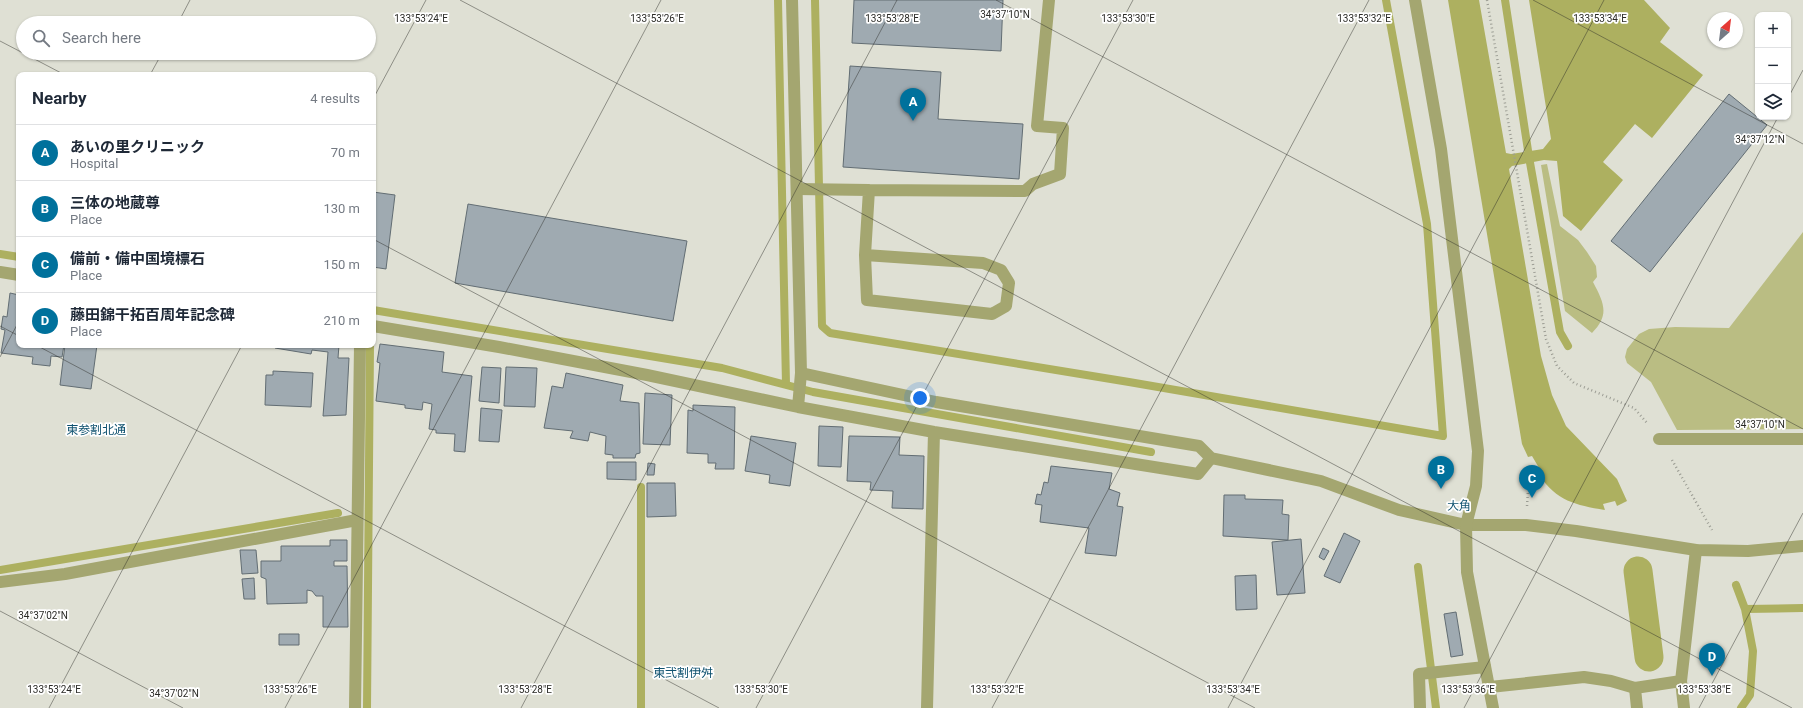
<!DOCTYPE html>
<html lang="en">
<head>
<meta charset="utf-8">
<style>
  body { margin:0; font-family:Roboto,"Noto Sans JP",sans-serif; background:#f2f2f3; color:#1f2937 }
  .controls { position:absolute; right:12px; top:12px; display:grid; overflow:hidden; border-radius:8px; box-shadow:0 1px 3px #0004 }
  .controls button { width:36px; height:36px; display:grid; place-items:center; padding:0; border:0; border-bottom:1px solid #e0e1e3; background:#fff; color:#1f2937; font:20px sans-serif }
  .compass { position:absolute; left:1707px; top:12px; width:36px; height:36px; border-radius:50%; background:#fff; box-shadow:0 1px 3px #0004; rotate:28deg }
  .you { position:absolute; left:920px; top:398px; width:14px; height:14px; margin:-10px; border:3px solid #fff; border-radius:50%; background:#1a73e8; box-shadow:0 0 0 6px #1a73e833 }
  .badge { display:grid; place-items:center; width:26px; height:26px; border-radius:50%; background:#00719c; color:#fff; font-size:13px; font-weight:700 }
  .pin { position:absolute; translate:-50% -33px; filter:drop-shadow(0 1px 2px #0008) }
  .pin::after { content:''; position:absolute; top:21px; width:14px; height:12px; background:inherit; clip-path:polygon(0 0,100% 0,50% 100%) }
  .list { margin:0; padding:0; list-style:none }
  h2 { display:flex; justify-content:space-between; align-items:center; height:52px; margin:0; padding:0 16px; font-size:17px }
  h2 small { font-size:13px; font-weight:400; color:#747a83 }
  .list li { display:grid; grid-template-columns:26px 1fr auto; gap:12px; align-items:center; box-sizing:border-box; height:56px; padding:0 16px; border-top:1px solid #e0e1e3 }
  .list b { display:block; font-size:15px; white-space:nowrap }
  .list p { margin:0; font-size:13px; white-space:nowrap; color:#747a83 }
  .list em { font-size:13px; font-style:normal; color:#747a83 }
  .icon { flex:none; width:22px; height:22px; fill:none; stroke:currentColor; stroke-width:2; stroke-linecap:round; stroke-linejoin:round }
  .map { position:relative; flex:none; width:1803px; height:708px; overflow:hidden }
  .search { position:absolute; background:#fff; box-shadow:0 1px 3px #0004; left:16px; top:16px; width:360px; height:44px; display:flex; align-items:center; gap:10px; box-sizing:border-box; padding:0 14px; border-radius:22px; color:#747a83; font-size:15px }
  .panel { position:absolute; background:#fff; box-shadow:0 1px 3px #0004; left:16px; top:72px; width:360px; height:276px; border-radius:8px }
  .map>svg:first-child { display:block }
  .green { fill:#babd83 }
  .water { fill:#adb060 }
  .lines { fill:none; stroke-linecap:round; stroke-linejoin:round }
  .stream { stroke:#adb060; stroke-width:8 }
  .canal { stroke:#adb060; stroke-width:29 }
  .building { fill:#9faab1; stroke:#626d73 }
  .path { stroke:#9c9d94; stroke-width:2.5; stroke-dasharray:1 3; stroke-linecap:butt }
  .service { stroke:#a4a670; stroke-width:12 }
  .minor { stroke:#a4a670; stroke-width:12 }
  .tertiary { stroke:#a4a670; stroke-width:12 }
  .ticks { fill:none; stroke:#2a2a26; stroke-width:1; stroke-opacity:0.45 }
  .labels { text-anchor:middle; dominant-baseline:central; stroke-width:3.5; stroke-linejoin:round; paint-order:stroke }
  .neighbourhood-label { font-size:12px; fill:#0e516f; stroke:#fff }
  .ticks-label { font-size:10px; text-anchor:middle; fill:#2a2a26; stroke:#fff; stroke-width:3.5; stroke-linejoin:round; paint-order:stroke }
</style>
</head>
<body>
<div class="map">
<svg width="1803" height="708" viewBox="0 0 1803 708">
  <rect width="100%" height="100%" fill="#dfe0d4"/>
  <!-- green -->
  <path class="green" d="M1547 164 1560 226 1578 240 1587 252 1596 266 1597 277 1593 282C1604 303 1610 315 1592 333L1565 311 1541 165Z
    M1803 232V429L1677 430 1651 382 1627 363 1625 357 1627 349 1639 334 1649 329 1675 327 1729 328Z"/>
  <!-- water -->
  <path class="water" d="M1448 0H1479L1506 153 1511 154 1543 149 1551 139 1529 0H1644L1670 28 1660 42 1703 75 1652 138 1635 124 1603 162 1623 180 1581 231 1563 216 1557 161 1544 160 1512 166 1509 169 1541 356 1552 395 1566 426 1617 479 1627 501 1617 506 1615 501 1603 504 1605 510C1575 505 1557 501 1539 475L1542 473 1532 456 1528 457 1522 444Z"/>
  <g class="lines">
    <!-- stream -->
    <path class="stream" d="M778 0 786 384
      M815 0 822 326 830 333 1129 382 1443 436 1427 224 1386 0
      M1505 0 1529 157 1560 332 1568 346
      M0 254 19 257
      M373 310 722 368 813 392 1151 452
      M1418 567 1436 708
      M0 570 338 513
      M1736 585 1745 609 1753 651 1750 695 1741 708
      M1745 609 1803 608
      M367 708 370 345
      M641 708V487"/>
    <!-- canal -->
    <path class="canal" d="M1638 571 1649 657"/>
  </g>
  <!-- building -->
  <path class="building" d="M854 0H1003L1001 51 852 43Z
    M850 66 941 72 938 119 1023 124 1019 179 843 167Z
    M1729 94 1767 125 1650 272 1611 241Z
    M373 192 395 195 386 269 373 267Z
    M468 204 687 241 673 321 455 283Z
    M10 293 19 295V345H64L62 357 51 356 50 366 32 364 33 357 1 353 5 330 1 329 3 316 7 317Z
    M380 344 444 352 442 372 472 376 465 452 454 451 455 434 436 433V430L429 429 432 404 423 402 422 410 405 408V405L376 401 380 363 377 362Z
    M65 345H97L91 389 60 385Z
    M275 345H339L338 358H349L346 415 323 416 328 352 312 350 311 354 275 348Z
    M482 367 501 368 499 403 479 401Z
    M506 367 537 368 535 407 504 406Z
    M273 371 313 373 311 407 265 405 266 375H273Z
    M566 373 623 385 620 401 639 403 640 453 636 454 635 458H613V455L605 454 606 436 590 432 588 441 570 438 573 431 544 428 552 386 563 388Z
    M645 393 672 395 670 445 643 444Z
    M693 405 735 407 734 469H715L716 463H708V454L687 453 688 410 693 411Z
    M481 408 502 410 499 442 479 441Z
    M819 426 843 427 841 467 818 466Z
    M751 436 796 443 790 486 769 483 770 475 745 471Z
    M849 436 900 437 899 455 924 456 923 509 892 508 893 491 870 490 871 482 847 481Z
    M607 462H636V480L607 479Z
    M648 463 655 464 654 475H647Z
    M1051 466 1112 473 1109 489 1120 493 1117 506 1123 507 1116 556 1085 553 1089 528 1040 522 1042 505 1035 504 1037 494 1041 495 1044 482 1048 483Z
    M647 483H675L676 516 647 517Z
    M1224 495H1245V499L1283 500 1282 514 1289 515 1288 540 1223 536Z
    M1344 533 1360 541 1340 583 1324 576Z
    M1301 539 1305 593 1277 595 1272 542Z
    M330 540H347V561H334V566H347L348 627H323V596H316L312 591 307 590V603L267 604 266 579 261 577V561H281V546H330Z
    M1323 548 1329 551 1324 560 1319 557Z
    M240 550H256L258 573 242 574Z
    M1256 575 1257 609 1236 610 1235 576Z
    M254 578 255 599H244L242 579Z
    M1456 612 1463 655 1451 657 1444 614Z
    M279 634H299V645H279Z"/>
  <g class="lines">
    <!-- path -->
    <path class="path" d="M1487 0 1546 339 1557 366 1574 383 1634 408 1648 424
      M1672 460 1712 530
      M1527 506 1528 490"/>
    <!-- service -->
    <path class="service" d="M797 189 869 190
      M865 255 983 263 1001 270 1009 283 1006 306 992 314 867 300 865 255 869 190 1025 191 1033 184 1060 174 1063 128 1037 126 1049 0"/>
    <!-- minor -->
    <path class="minor" d="M792 0 801 373 798 407
      M0 272 19 275
      M373 326 499 347 647 375 798 407 934 432 1198 474 1211 458
      M801 373 936 402 1199 446 1211 458 1321 481 1399 510 1466 525H1526L1576 531 1696 550 1748 551 1803 546
      M1659 439H1803
      M0 582 65 574 357 520
      M1681 681 1684 708
      M1490 687 1584 677 1611 681 1635 688
      M355 708 360 345
      M927 708 934 432
      M1420 708 1419 674 1485 667"/>
    <!-- tertiary -->
    <path class="tertiary" d="M1415 0 1441 149 1478 451 1476 486 1466 525 1467 572 1493 708
      M1637 708 1635 688 1681 681 1696 550"/>
  </g>
  <!-- ticks -->
  <path class="ticks" d="M460 0 1792 708M996 0 1803 429M1533 0 1803 144M178 23 190 0M0 41 23 53M23 53 65 75M150 75 162 53M1788 98 1803 70M373 99 426 0M373 239 1255 708M0 326 19 336M36 345 719 708M0 357 19 321M0 611 183 708M49 708 242 345M285 708 661 0M521 708 897 0M756 708 1133 0M992 708 1369 0M1228 708 1604 0M1464 708 1778 117M1699 708 1803 513"/>
  <g class="labels">
    <!-- neighbourhood labels -->
    <g class="neighbourhood-label">
      <text x="96" y="430">東参割北通</text>
      <text x="1459" y="506">大角</text>
      <text x="683" y="673">東弐割伊舛</text>
    </g>
  </g>
  <g class="ticks-label">
    <text x="1005" y="18">34°37'10"N</text>
    <text x="421" y="22">133°53'24"E</text>
    <text x="657" y="22">133°53'26"E</text>
    <text x="892" y="22">133°53'28"E</text>
    <text x="1128" y="22">133°53'30"E</text>
    <text x="1364" y="22">133°53'32"E</text>
    <text x="1600" y="22">133°53'34"E</text>
    <text x="1760" y="143">34°37'12"N</text>
    <text x="1760" y="428">34°37'10"N</text>
    <text x="43" y="619">34°37'02"N</text>
    <text x="54" y="693">133°53'24"E</text>
    <text x="290" y="693">133°53'26"E</text>
    <text x="525" y="693">133°53'28"E</text>
    <text x="761" y="693">133°53'30"E</text>
    <text x="997" y="693">133°53'32"E</text>
    <text x="1233" y="693">133°53'34"E</text>
    <text x="1468" y="693">133°53'36"E</text>
    <text x="1704" y="693">133°53'38"E</text>
    <text x="174" y="697">34°37'02"N</text>
  </g>
</svg>
<div class="controls">
<button>+</button>
<button>−</button>
<button><svg class="icon" aria-label="layers" viewBox="0 0 24 24"><path d="M12 4l9 5-9 5-9-5zM3 14l9 5 9-5"/></svg></button>
</div>
<svg class="compass" viewBox="-18 -18 36 36"><path d="M0-13l5 13h-10z" fill="#e53935"/><path d="M0 13l5-13h-10z" fill="#747a83"/></svg>
<div class="you"></div>
<div class="pin badge" style="left:913px;top:121px">A</div>
<div class="pin badge" style="left:1441px;top:489px">B</div>
<div class="pin badge" style="left:1532px;top:498px">C</div>
<div class="pin badge" style="left:1712px;top:676px">D</div>
<div class="search"><svg class="icon" aria-label="search" viewBox="0 0 24 24"><circle cx="10" cy="10" r="6"/><path d="M15 15l6 6"/></svg>Search here</div>
<section class="panel">
<h2>Nearby<small>4 results</small></h2>
<ul class="list">
<li><span class="badge">A</span><div><b>あいの里クリニック</b><p>Hospital</p></div><em>70 m</em></li>
<li><span class="badge">B</span><div><b>三体の地蔵尊</b><p>Place</p></div><em>130 m</em></li>
<li><span class="badge">C</span><div><b>備前・備中国境標石</b><p>Place</p></div><em>150 m</em></li>
<li><span class="badge">D</span><div><b>藤田錦干拓百周年記念碑</b><p>Place</p></div><em>210 m</em></li>
</ul>
</section>
</div>
</body>
</html>
